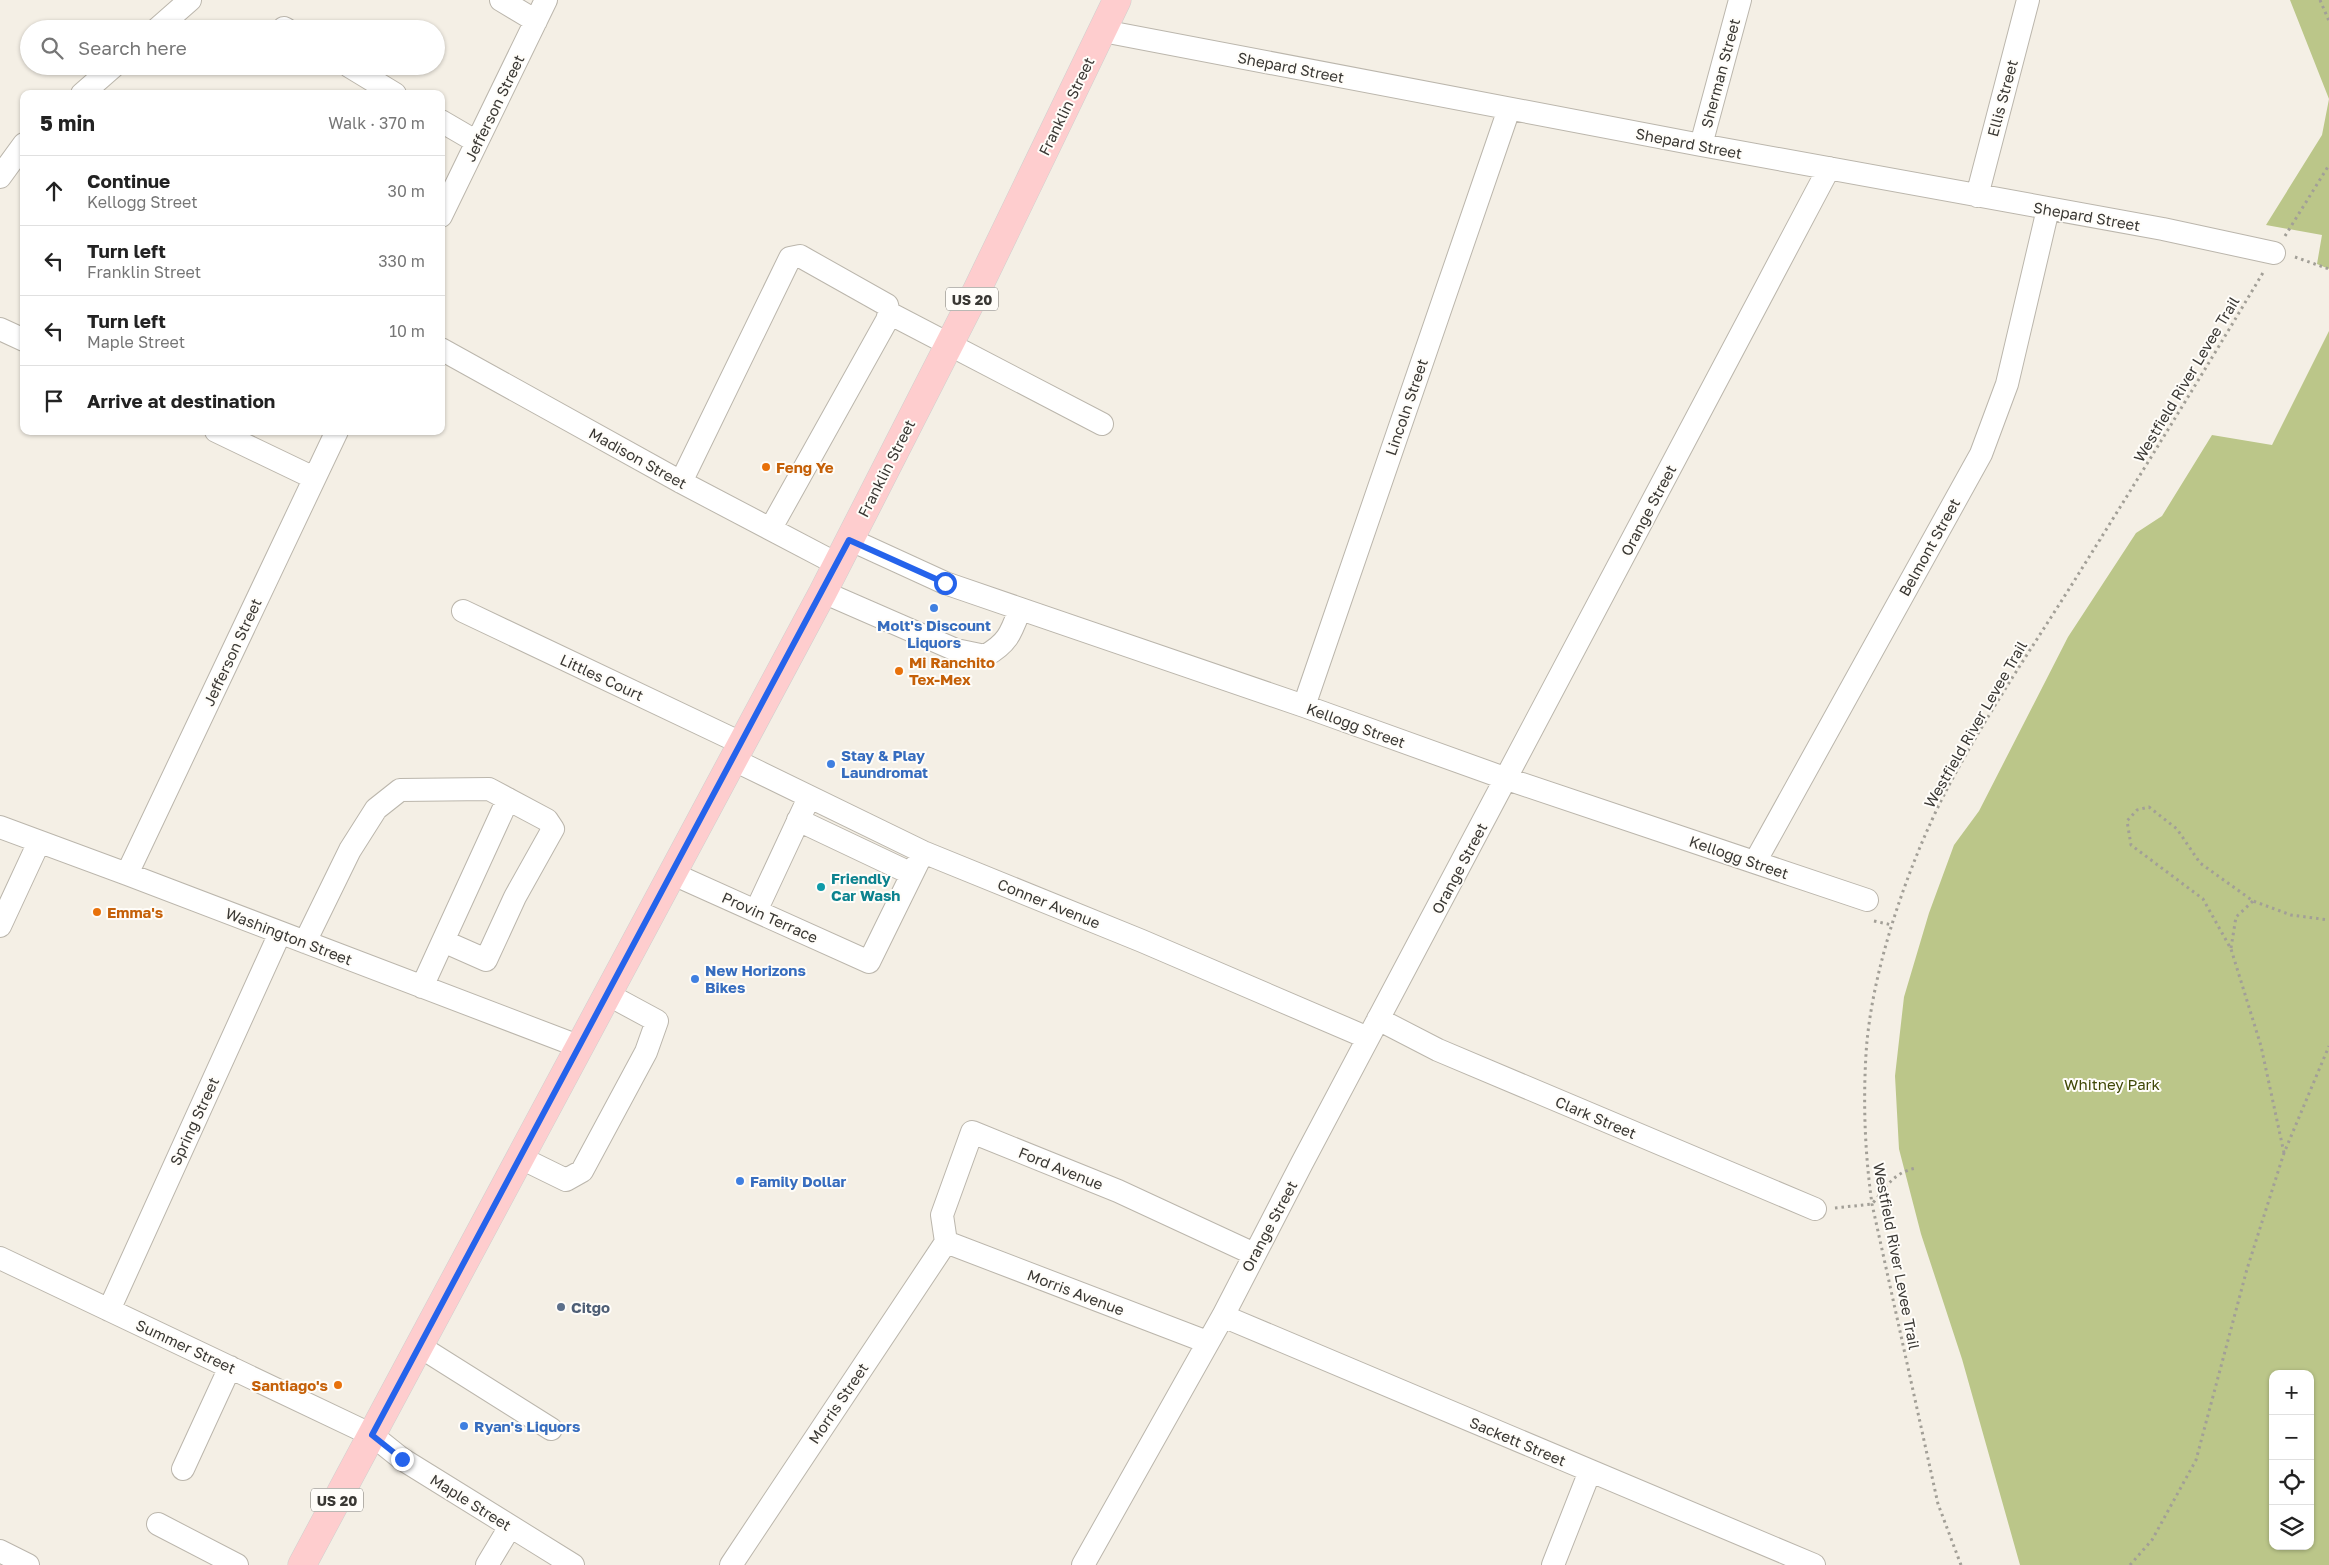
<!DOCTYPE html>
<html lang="en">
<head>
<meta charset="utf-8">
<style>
  body { margin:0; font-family:"Golos Text",sans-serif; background:#f6f6f6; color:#222 }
  .controls { position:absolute; right:15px; bottom:15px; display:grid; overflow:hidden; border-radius:10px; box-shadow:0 1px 4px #0004 }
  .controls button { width:45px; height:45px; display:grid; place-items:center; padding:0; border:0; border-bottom:1px solid #e0e0e0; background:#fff; color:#222; font:25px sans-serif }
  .stop { position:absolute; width:15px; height:15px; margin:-11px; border:4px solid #2563eb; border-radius:50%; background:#fff }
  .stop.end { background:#2563eb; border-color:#fff; box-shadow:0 1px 5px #0008 }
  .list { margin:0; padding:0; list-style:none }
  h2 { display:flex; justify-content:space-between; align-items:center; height:65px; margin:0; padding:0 20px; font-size:21px }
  h2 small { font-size:16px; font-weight:400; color:#767676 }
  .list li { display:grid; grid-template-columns:32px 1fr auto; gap:15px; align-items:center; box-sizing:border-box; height:70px; padding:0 20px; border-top:1px solid #e0e0e0 }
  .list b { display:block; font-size:19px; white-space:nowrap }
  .list p { margin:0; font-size:16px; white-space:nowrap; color:#767676 }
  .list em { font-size:16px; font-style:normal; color:#767676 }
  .icon { flex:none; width:28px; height:28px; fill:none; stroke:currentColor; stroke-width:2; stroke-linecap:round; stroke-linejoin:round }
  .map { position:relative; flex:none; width:2329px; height:1565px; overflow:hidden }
  .search { position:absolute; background:#fff; box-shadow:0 1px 4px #0004; left:20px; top:20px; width:425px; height:55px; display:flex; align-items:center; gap:12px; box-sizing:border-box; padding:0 18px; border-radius:28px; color:#767676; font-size:19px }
  .panel { position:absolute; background:#fff; box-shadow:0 1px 4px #0004; left:20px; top:90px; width:425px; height:345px; border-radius:10px }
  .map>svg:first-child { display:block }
  .green { fill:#bbc689; fill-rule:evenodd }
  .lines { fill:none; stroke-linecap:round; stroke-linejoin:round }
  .minor-casing { stroke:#bbb6ac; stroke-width:24 }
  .major-casing { stroke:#d0cfce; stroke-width:29 }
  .path { stroke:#a29f97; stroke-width:3; stroke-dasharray:2.5 4; stroke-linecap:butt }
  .minor { stroke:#fff; stroke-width:22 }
  .major { stroke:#fecdce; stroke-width:28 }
  .route { stroke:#2563eb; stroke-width:6 }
  .food-dot { fill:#e8710a; stroke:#fffdf9; stroke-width:2 }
  .shop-dot { fill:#3f7fe0; stroke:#fffdf9; stroke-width:2 }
  .culture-dot { fill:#0f9aa8; stroke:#fffdf9; stroke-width:2 }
  .service-dot { fill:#5c6f8a; stroke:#fffdf9; stroke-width:2 }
  .labels { text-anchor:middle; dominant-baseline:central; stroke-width:4; stroke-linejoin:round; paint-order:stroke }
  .shield { fill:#fffdf9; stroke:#75736f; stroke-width:1 }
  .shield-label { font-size:14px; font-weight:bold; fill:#3a3834 }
  .street-label { font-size:15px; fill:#3a3834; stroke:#fffdf9 }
  .food-label { font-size:15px; font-weight:bold; fill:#c56008; stroke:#fffdf9; text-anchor:start }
  .shop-label { font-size:15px; font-weight:bold; fill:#366cbe; stroke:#fffdf9; text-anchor:start }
  .culture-label { font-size:15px; font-weight:bold; fill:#0d838f; stroke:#fffdf9; text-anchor:start }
  .park-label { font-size:15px; fill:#404807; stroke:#fffdf9 }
  .service-label { font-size:15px; font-weight:bold; fill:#4e5e75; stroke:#fffdf9; text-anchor:start }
</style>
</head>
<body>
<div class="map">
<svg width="2329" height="1565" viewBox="0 0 2329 1565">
  <rect width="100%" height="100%" fill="#f4efe5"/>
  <!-- green -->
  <path class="green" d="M2290 0H2329V269L2317 264 2322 235 2266 225 2322 135 2329 99Z
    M2329 331V1565H2020L1962 1359 1921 1234 1899 1149 1895 1076 1904 997 1929 913 1954 845 1979 811 2068 637 2136 533 2162 516 2212 435 2272 445ZM2273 1374H2310V1546H2273Z"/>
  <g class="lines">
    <defs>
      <path id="minor" d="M501 0 536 21
        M284 28 286 29
        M157 29 190 0
        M1103 31 1701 145 2163 229 2274 253
        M349 66 395 94
        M82 94 114 66
        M441 121 477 142
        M1701 145 1740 0
        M0 177 24 144
        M1977 196 2028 0
        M441 216 546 0
        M889 313 1102 424
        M0 329 24 340
        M441 349 681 482 837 564
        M216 431 314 478
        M681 482 790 258 800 256 807 260 887 305 889 313 887 320 771 528
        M849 539 945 583 1304 706 1507 779 1867 900
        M823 592 956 650 985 656C1008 643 1011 633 1020 609
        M463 611 741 743
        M1304 706 1509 109
        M732 759 923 852 1142 941 1368 1038
        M798 820 912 874
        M0 827 127 874 578 1046
        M1755 862 1981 454 2007 384 2048 209
        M671 873 869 962 923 852
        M127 874 337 431
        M756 911 805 806
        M0 926 39 842
        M305 942 350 850 376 809 400 790 489 789 547 820 553 829 515 897 486 960 443 941 508 799
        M422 987 443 941
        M1378 1019 1438 1050 1815 1209
        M519 1157 566 1180 582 1171 646 1052 657 1021 607 994
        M946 1242 942 1215 972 1132 1118 1191 1254 1254
        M946 1242 1207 1342
        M0 1258 372 1435 402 1459 573 1565
        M109 1310 280 933
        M1223 1316 1814 1565
        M419 1346 551 1429
        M183 1469 230 1367
        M158 1524 237 1565
        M0 1551 28 1565
        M487 1565 505 1535 512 1528
        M731 1565 946 1242
        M1083 1565 1223 1316 1302 1163 1829 168
        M1553 1565 1590 1471"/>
      <path id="major" d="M302 1565 823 592 977 290 1117 0"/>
    </defs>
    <!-- minor casing -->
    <use href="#minor" class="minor-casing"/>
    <!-- major casing -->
    <use href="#major" class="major-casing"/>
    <!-- path -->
    <path class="path" d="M2320 0 2329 21
      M2285 236 2329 165
      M2295 257 2329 269
      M1874 921 1892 925
      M2231 948 2236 917 2253 901
      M2284 1153 2261 1046 2231 949 2203 899 2131 845 2127 821 2137 810 2149 807 2177 829 2200 863 2253 901 2291 915 2329 920
      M1835 1208 1872 1204C1887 1187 1892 1173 1916 1168
      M1961 1565 1938 1504 1872 1204C1865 1154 1863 1105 1866 1054 1871 971 1908 865 1946 791 1983 720 2028 654 2071 586 2136 482 2201 377 2264 271
      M2130 1565 2152 1540 2196 1460 2247 1269 2284 1153 2329 1046"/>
    <!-- minor -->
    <use href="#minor" class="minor"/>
    <!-- major -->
    <use href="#major" class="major"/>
  </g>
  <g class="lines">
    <!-- route -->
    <path class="route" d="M402 1459 372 1435 849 540 945 583"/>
  </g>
  <!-- markers -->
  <g class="food-dot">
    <circle cx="766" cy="467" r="5"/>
    <circle cx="899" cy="671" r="5"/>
    <circle cx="97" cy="912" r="5"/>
    <circle cx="338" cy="1385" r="5"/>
  </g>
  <g class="shop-dot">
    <circle cx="934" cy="608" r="5"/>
    <circle cx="831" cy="764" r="5"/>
    <circle cx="695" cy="979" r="5"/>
    <circle cx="740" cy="1181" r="5"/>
    <circle cx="464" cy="1426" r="5"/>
  </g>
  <circle class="culture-dot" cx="821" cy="887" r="5"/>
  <circle class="service-dot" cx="561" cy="1307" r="5"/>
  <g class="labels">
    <!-- shield labels -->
    <g class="shield">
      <rect x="946" y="287.5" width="52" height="23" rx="4"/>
      <rect x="311" y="1488.5" width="52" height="23" rx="4"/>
    </g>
    <g class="shield-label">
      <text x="972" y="299">US 20</text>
      <text x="337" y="1500">US 20</text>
    </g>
    <!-- street labels -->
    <g class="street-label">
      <text transform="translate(1291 67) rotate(11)">Shepard Street</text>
      <text transform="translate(1720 73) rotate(-75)">Sherman Street</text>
      <text transform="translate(2002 98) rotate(-75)">Ellis Street</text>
      <text transform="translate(1066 106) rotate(-64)">Franklin Street</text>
      <text transform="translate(494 108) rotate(-64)">Jefferson Street</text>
      <text transform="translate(1689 143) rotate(11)">Shepard Street</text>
      <text transform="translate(2087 216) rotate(10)">Shepard Street</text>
      <text transform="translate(2186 379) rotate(-59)">Westfield River Levee Trail</text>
      <text transform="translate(1406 407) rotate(-71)">Lincoln Street</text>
      <text transform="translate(638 458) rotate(29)">Madison Street</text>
      <text transform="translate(886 468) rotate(-63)">Franklin Street</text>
      <text transform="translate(1648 510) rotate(-62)">Orange Street</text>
      <text transform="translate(1929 547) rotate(-61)">Belmont Street</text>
      <text transform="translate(232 652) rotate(-65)">Jefferson Street</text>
      <text transform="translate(602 677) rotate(25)">Littles Court</text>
      <text transform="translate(1975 724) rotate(-60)">Westfield River Levee Trail</text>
      <text transform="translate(1356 725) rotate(20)">Kellogg Street</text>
      <text transform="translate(1739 857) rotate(19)">Kellogg Street</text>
      <text transform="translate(1459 868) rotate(-62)">Orange Street</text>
      <text transform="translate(1049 903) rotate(22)">Conner Avenue</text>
      <text transform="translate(770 917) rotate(24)">Provin Terrace</text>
      <text transform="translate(289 936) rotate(21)">Washington Street</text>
      <text transform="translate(1596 1117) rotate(23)">Clark Street</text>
      <text transform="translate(194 1121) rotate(-65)">Spring Street</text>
      <text transform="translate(1061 1168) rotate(22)">Ford Avenue</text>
      <text transform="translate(1269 1226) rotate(-62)">Orange Street</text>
      <text transform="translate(1897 1256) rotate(79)">Westfield River Levee Trail</text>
      <text transform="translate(1076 1292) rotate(21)">Morris Avenue</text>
      <text transform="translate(186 1346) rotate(25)">Summer Street</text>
      <text transform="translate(838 1403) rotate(-56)">Morris Street</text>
      <text transform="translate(1518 1441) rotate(23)">Sackett Street</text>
      <text transform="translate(471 1502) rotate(32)">Maple Street</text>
    </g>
    <!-- food labels -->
    <g class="food-label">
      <text x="776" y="467">Feng Ye</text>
      <text x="909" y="662">Mi Ranchito<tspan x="909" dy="17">Tex-Mex</tspan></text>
      <text x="107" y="912">Emma's</text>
      <text x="328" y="1385" text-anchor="end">Santiago's</text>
    </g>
    <!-- shop labels -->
    <g class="shop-label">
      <text x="934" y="625" text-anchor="middle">Molt's Discount<tspan x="934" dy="17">Liquors</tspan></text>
      <text x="841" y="755">Stay &amp; Play<tspan x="841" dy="17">Laundromat</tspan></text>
      <text x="705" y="970">New Horizons<tspan x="705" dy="17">Bikes</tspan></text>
      <text x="750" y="1181">Family Dollar</text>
      <text x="474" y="1426">Ryan's Liquors</text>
    </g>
    <!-- culture labels -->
    <g class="culture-label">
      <text x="831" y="878">Friendly<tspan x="831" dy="17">Car Wash</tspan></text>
    </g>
    <!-- park labels -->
    <g class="park-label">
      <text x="2112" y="1084">Whitney Park</text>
    </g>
    <!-- service labels -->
    <g class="service-label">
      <text x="571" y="1307">Citgo</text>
    </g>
  </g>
</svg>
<div class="controls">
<button>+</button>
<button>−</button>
<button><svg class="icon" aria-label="locate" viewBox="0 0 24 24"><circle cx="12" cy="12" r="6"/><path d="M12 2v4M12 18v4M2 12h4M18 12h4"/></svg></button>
<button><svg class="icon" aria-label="layers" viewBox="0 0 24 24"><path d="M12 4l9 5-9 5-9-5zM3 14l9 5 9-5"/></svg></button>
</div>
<div class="stop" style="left:945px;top:583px"></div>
<div class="stop end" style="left:402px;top:1459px"></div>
<div class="search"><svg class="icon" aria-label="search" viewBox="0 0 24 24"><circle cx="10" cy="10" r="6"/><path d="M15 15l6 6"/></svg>Search here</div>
<section class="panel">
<h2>5 min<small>Walk · 370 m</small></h2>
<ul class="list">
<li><svg class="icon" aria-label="ahead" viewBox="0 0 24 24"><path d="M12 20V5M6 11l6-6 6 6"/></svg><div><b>Continue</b><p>Kellogg Street</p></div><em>30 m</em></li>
<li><svg class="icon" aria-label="left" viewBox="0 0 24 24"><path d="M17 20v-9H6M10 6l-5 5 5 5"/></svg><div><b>Turn left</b><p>Franklin Street</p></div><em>330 m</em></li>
<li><svg class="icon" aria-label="left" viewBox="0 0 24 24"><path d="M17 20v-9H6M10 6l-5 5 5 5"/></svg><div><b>Turn left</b><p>Maple Street</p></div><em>10 m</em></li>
<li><svg class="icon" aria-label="arrive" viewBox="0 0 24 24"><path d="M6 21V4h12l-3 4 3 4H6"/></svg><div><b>Arrive at destination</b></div></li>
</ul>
</section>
</div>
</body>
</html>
